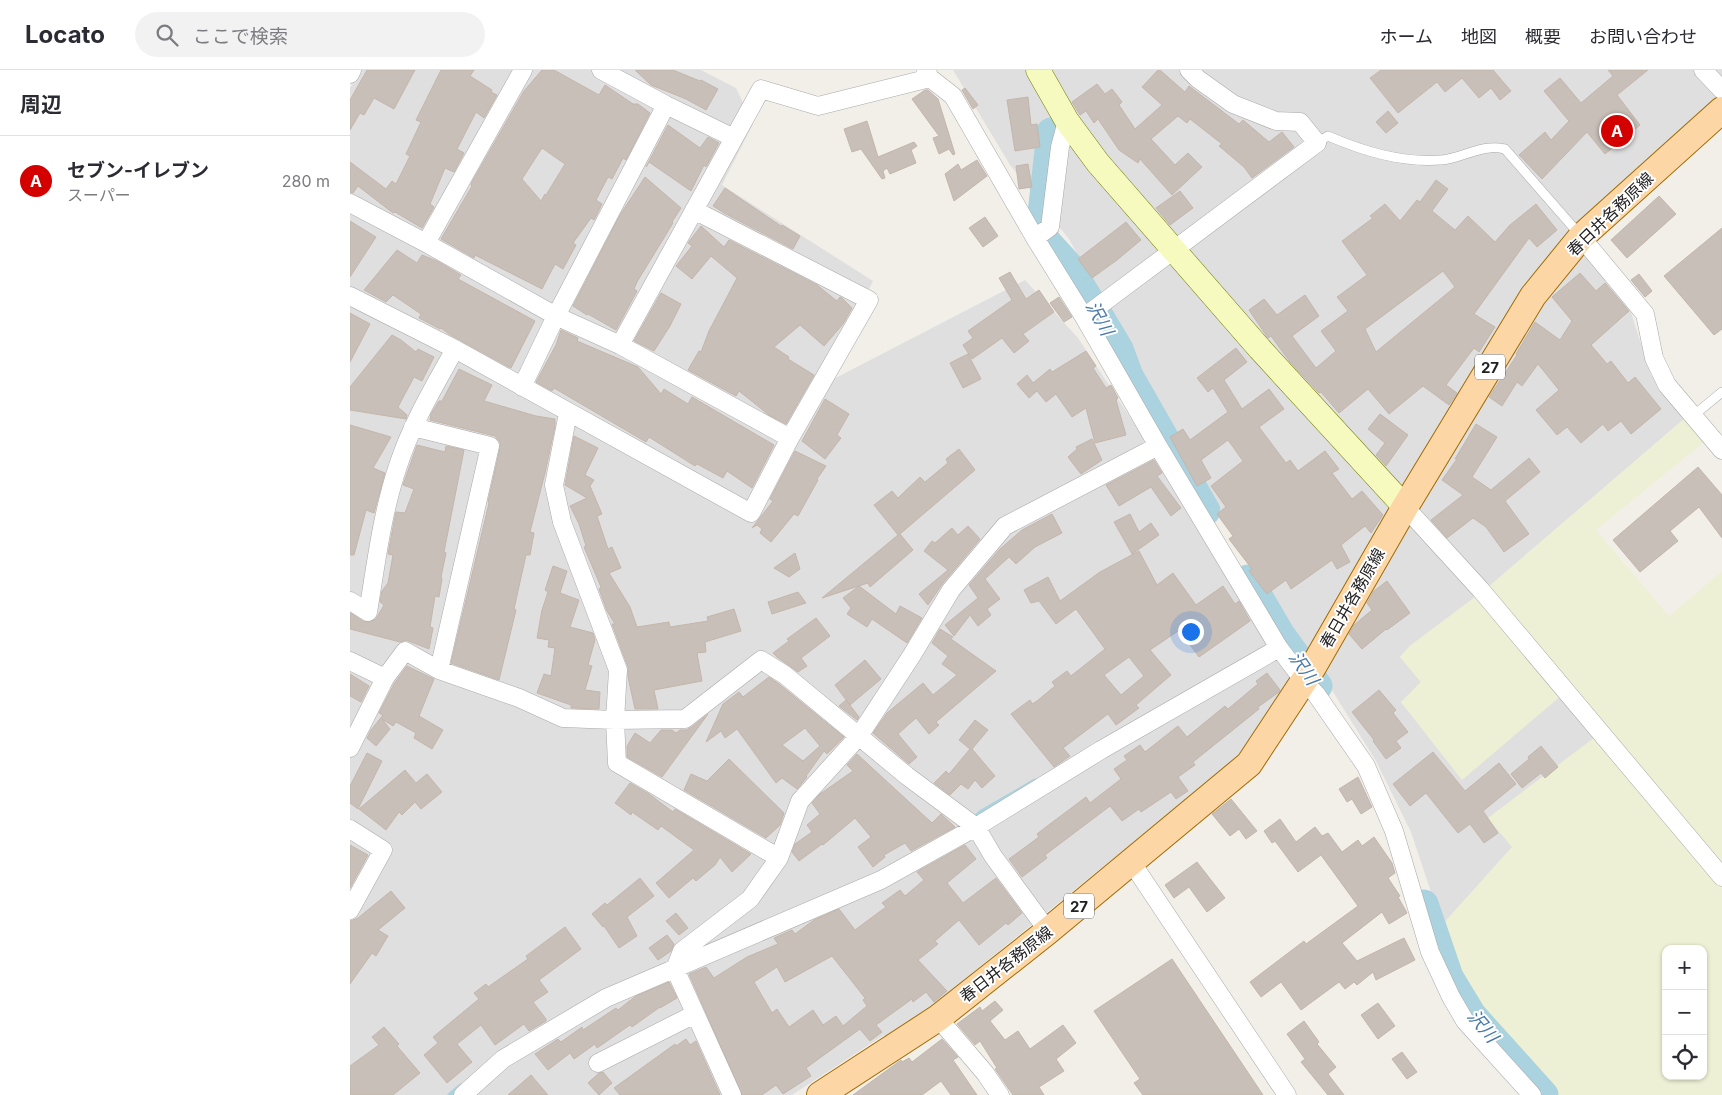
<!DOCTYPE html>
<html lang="ja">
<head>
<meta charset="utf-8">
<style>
  body { margin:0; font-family:Inter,"Noto Sans JP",sans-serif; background:#f2f2f3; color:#2b2b33 }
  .controls { position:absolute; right:15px; bottom:15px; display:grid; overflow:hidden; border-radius:10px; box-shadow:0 1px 4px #0004 }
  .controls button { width:45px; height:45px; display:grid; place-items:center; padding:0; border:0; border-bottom:1px solid #e1e1e2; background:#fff; color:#2b2b33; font:25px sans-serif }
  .you { position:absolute; left:840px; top:561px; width:18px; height:18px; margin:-12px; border:4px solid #fff; border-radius:50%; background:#1a73e8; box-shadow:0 0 0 8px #1a73e833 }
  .badge { display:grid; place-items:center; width:32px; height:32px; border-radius:50%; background:#d40000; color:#fff; font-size:16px; font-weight:700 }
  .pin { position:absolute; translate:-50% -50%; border:2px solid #fff; box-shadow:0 1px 5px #0006 }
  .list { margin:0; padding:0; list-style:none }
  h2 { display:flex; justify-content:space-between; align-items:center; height:65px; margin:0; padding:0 20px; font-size:21px }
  h2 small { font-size:16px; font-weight:400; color:#7c7c81 }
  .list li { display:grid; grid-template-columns:32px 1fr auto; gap:15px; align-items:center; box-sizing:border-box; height:90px; padding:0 20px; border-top:1px solid #e1e1e2 }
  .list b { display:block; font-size:19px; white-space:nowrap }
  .list p { margin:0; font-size:16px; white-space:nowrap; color:#7c7c81 }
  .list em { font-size:16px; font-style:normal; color:#7c7c81 }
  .icon { flex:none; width:28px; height:28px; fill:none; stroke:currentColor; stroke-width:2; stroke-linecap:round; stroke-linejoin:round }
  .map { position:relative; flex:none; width:1372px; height:1025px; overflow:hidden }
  header { display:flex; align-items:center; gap:30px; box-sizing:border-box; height:70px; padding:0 25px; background:#fff; border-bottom:1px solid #e1e1e2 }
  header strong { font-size:24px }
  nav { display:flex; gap:28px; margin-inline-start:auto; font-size:18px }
  .search { width:350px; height:45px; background:#f2f2f3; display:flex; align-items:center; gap:12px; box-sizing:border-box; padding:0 18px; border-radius:28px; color:#7c7c81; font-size:19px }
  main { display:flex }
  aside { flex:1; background:#fff }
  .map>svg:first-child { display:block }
  .residential { fill:#e0dfdf }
  .farmland { fill:#eef0d5; fill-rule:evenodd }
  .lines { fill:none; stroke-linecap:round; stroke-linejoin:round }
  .stream { stroke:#aad3df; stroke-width:5 }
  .river { stroke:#aad3df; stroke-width:29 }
  .building { fill:#c7bfb8; stroke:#c4b6ab; fill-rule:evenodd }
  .lane-casing { stroke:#a9a9a9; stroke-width:10 }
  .street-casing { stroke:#a9a9a9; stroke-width:19 }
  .secondary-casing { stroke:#707d05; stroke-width:25 }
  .primary-casing { stroke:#a06b00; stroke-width:28 }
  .lane { stroke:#fff; stroke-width:9 }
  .street { stroke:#fff; stroke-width:18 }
  .secondary { stroke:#f7fabf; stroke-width:24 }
  .primary { stroke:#fcd6a4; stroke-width:26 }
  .labels { text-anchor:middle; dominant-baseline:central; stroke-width:4; stroke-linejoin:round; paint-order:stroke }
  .shield { fill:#fff; stroke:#646464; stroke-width:1 }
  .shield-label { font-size:15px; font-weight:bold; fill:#222 }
  .street-label { font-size:16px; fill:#222; stroke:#fff }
  .water-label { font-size:18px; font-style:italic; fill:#4a7aab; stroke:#fff }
</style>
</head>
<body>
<header>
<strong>Locato</strong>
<div class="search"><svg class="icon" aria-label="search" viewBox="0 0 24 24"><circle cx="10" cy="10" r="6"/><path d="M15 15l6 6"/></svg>ここで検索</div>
<nav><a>ホーム</a><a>地図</a><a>概要</a><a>お問い合わせ</a></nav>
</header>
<main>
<aside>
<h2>周辺<small></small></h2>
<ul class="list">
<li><span class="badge">A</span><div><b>セブン-イレブン</b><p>スーパー</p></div><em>280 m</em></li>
</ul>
</aside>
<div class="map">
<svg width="1372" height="1025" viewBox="0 0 1372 1025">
  <rect width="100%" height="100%" fill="#f2efe9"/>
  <!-- residential -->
  <path class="residential" d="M10 0H351L386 18 403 54 372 115 523 211 474 314 675 210 728 268 797 373 926 588 942 610 905 673 605 917 603 922 538 971 534 965 442 1025H0V18Z
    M603 0H1372V23L1219 169 1277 230 1301 305 1334 349 1136 519 1060 576 1050 587 1071 612 1051 633 1219 619 1254 661 1139 749 1163 777 1092 855 1061 762 1026 691 893 477 806 329 719 169 660 95Z"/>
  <!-- farmland -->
  <path class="farmland" d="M1334 349 1354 372 1246 460 1319 546 1372 501V1025H1209L1166 977 1127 930 1109 900 1092 855 1162 777 1138 748 1253 661 1219 619 1112 710 1051 632 1071 612 1050 587 1060 576 1136 519ZM1316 879H1353V1006H1316Z"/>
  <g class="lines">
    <!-- stream -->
    <path class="stream" d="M624 749 630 743 685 711
      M100 1025 111 1016"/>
    <!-- river -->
    <path class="river" d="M691 153 701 62
      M698 173 718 195 751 249 769 279 779 306 856 441
      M898 509 931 565 968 616
      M1074 834 1099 907 1122 945 1194 1025"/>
  </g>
  <!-- building -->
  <path class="building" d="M17 0H65L44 39 24 28 14 45 10 43 0 60V30Z
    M91 0H124L120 6 142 20 141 22 147 25 134 48 126 42 107 79 114 83 104 102 95 98 80 134 84 137 72 158 45 142 43 143 8 116 3 123 0 122V92L36 119 42 111 46 114 60 86 56 84 71 52 66 50Z
    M192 0H204L249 25 255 15 283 34H288L300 43 276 90 273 88 262 109 258 107 246 130 252 134 244 150 241 148 223 173 226 175 213 199 205 194 192 219 125 185 124 188 91 169 122 116 121 115 122 112 174 21ZM192 78 215 94 196 125 195 124 191 131 172 109Z
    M285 0H323L350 11 351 10 368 19 356 40 336 29 301 15Z
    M808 0H810L835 22 839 16 889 54 893 50 919 72 932 62 944 77 902 108 894 97 869 76 872 74 840 49 837 53 828 46 801 69 825 95 838 83 852 97 822 125 790 89 788 93 769 80 748 49 744 53 736 41 730 45 722 32 747 14 755 24 762 19 772 32 769 35 785 59 812 35 792 17Z
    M1031 0H1143L1161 21 1150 30 1141 18 1129 28 1112 8 1095 22 1087 12 1048 43 1020 8Z
    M1258 0H1298L1267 25 1290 55 1255 84 1237 62 1192 109 1169 85 1195 62 1201 70 1219 51 1194 21 1210 8 1231 33 1263 6Z
    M615 18 628 35 623 39 612 20Z
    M575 20H578L588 29 605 84 603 85 599 79 589 84 583 68 589 66 562 29Z
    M678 27 681 55 687 54 690 77 665 81 657 30Z
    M1038 41 1048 53 1036 63 1026 52Z
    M517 51 528 87 564 72 567 76 561 80 566 93 540 104 537 98 533 101 535 108 532 109 511 79 502 82 494 59Z
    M318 55 350 78 358 67 369 73 356 97 354 95 341 121 299 92 296 97Z
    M627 90 637 106 604 131 595 104 608 94 611 100Z
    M678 94 682 117 669 119 666 96Z
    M295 107 331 138 322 152 323 153 287 212 284 219 287 221 266 260 238 244 237 245 223 236 270 145Z
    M1086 110 1098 119 1082 141 1105 160 1118 146 1145 172 1160 155 1186 134 1207 160 1187 177 1179 168 1124 244 1145 257 1129 282 1124 278 1096 315 1107 323 1099 335 1073 316 1039 344 1018 319 989 343 971 322 969 323 940 292 921 266 918 268 899 240 914 229 927 245 955 225 969 246 942 266 966 298 986 281 971 261 998 241 987 227 1017 205 992 171 1023 148 1020 146 1035 134 1050 151 1067 130 1070 132ZM1093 201 1105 217 1026 282 1015 259Z
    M375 118 431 156 432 155 450 166 443 179 374 143 363 136Z
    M830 121 843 138 820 155 806 138Z
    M1309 126 1326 144 1277 188 1261 170Z
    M635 147 648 166 633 177 619 158Z
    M0 151 26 167 0 207Z
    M776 152 791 170 767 190 742 208 728 189Z
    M351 156 374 177 379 170 467 215 487 231 490 227 492 228 502 238 493 254 474 276 450 255 424 277 439 287 438 289 464 305 436 354 419 345 389 321 386 326 338 300 349 281 351 282 359 261 387 208 361 186 342 209 326 196 342 176 338 173Z
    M1372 158V259L1364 265 1314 206Z
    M47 180 67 193 72 185 87 191 111 205 108 209 185 251 161 298 99 264 91 258 90 259 69 248 71 244 43 225 36 232 14 220Z
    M660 202 676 229 689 220 704 242 673 264 679 271 664 283 652 268 622 289 613 275 623 268 618 261 662 230 649 208Z
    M1230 203 1246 221 1255 213 1279 241 1241 275 1257 294 1261 291 1278 313 1285 307 1311 339 1281 364 1271 351 1258 361 1253 354 1231 373 1217 357 1207 365 1186 340 1209 320 1188 294 1172 316 1167 312 1152 336 1139 327 1167 285 1166 284 1185 252 1210 270 1222 251 1202 227Z
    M1289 204 1302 221 1295 227 1281 210Z
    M311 223 331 234 320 256 304 281 284 271Z
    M709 227 722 247 714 252 700 233Z
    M0 243 20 254 0 292Z
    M211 260 228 268 227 271 288 297 311 324 314 319 338 334 342 327 424 375 402 418 377 401 373 408 347 394 345 396 299 367 296 372 204 318 202 321 186 312 206 275Z
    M42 265 51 270 66 282 68 279 84 287 72 311 64 307 48 337 57 345 56 349 0 340V317Z
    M886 278 897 292 874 310 892 339 919 319 934 339 909 357 936 393 940 390 948 401 975 381 989 399 982 403 1002 429 1012 421 1033 445 1021 463 1015 456 991 475 1000 492 987 499 982 490 941 519 936 510 917 524 899 501 902 499 879 469 883 466 867 444 876 437 861 416 893 391 878 370 851 390 861 408 847 416 820 367 833 359 840 370 878 342 863 318 858 322 847 308Z
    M736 281 746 296 743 298 756 318 761 315 768 328 766 330 776 365 745 373 736 338 722 347 706 324 696 332 687 321 679 328 667 314 677 305 683 313 700 299 702 302Z
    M618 284 631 309 613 318 600 293Z
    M109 299 142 315 134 331 186 346 205 349V356L195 403 180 462 184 463 180 485H176L164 539 166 540 149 610 101 593 139 433 138 432 150 378V372L145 366 80 350 81 344 89 331H92Z
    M475 329 499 344 487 365 491 368 475 389 452 371Z
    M1030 344 1058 365 1036 396 1026 385 1035 373 1018 359Z
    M1126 354 1147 367 1122 407 1141 420 1179 388 1190 402 1155 431 1179 464 1154 482 1136 457 1123 448 1097 468 1081 450 1113 425 1092 410 1107 389H1105Z
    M0 355 41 367 23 398 35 403 24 443 16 440 4 485H0Z
    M224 366 248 378 235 405 244 410 240 416 252 444 247 446 258 479 262 477 271 498 259 503 280 537 287 557 319 552 320 557 358 551 357 547 384 539 391 561 355 572 356 582 347 583 352 611 304 620 308 639H285L278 607V597L262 554H265L257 541 249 519 251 517 234 477 236 476 229 454 220 436 237 428 215 415Z
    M742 369 752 390 731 404 718 387 727 379 726 377Z
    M67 375 95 382 96 376 114 380 94 482 96 483 91 507 92 509 89 527 85 526 80 557 83 558 79 579 56 570 50 572 0 559V543L13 551 20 552 26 549 34 535 30 532 32 521 38 513 43 485 38 484 44 452 46 442 55 443 64 419 53 415Z
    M609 379 625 400 550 464 563 480 520 517 518 513 472 528 548 465 524 435 542 421 548 428 570 407 575 412 598 393 596 389Z
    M445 381 476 396 467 409 468 410 448 446 444 444 421 472 410 463 412 459 407 455 402 458 423 431 420 429Z
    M804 390 812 403 807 406 831 438 821 446 801 417 769 436 756 415Z
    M1348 397 1372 425V468L1349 437 1320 461 1328 471 1290 502 1263 470Z
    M702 444 712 463 685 477 666 494 659 487 635 509 650 529 637 539 641 545 628 556 620 545 604 566 595 555 628 528 619 515 650 479 672 460Z
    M780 444 789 462 801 453 809 465 782 484 764 452Z
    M618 456 630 469 593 513 578 535 569 524 598 500 574 481 582 471 585 473 602 458 608 465Z
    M789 481 807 515 823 503 846 535 873 516 885 534 889 531 900 551 849 587 830 561H828L800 580 821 605 786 635 789 638 766 655 758 644 713 678 720 686 704 697 661 644 680 630 682 634 687 631 705 616 702 612 717 601 721 606 755 579 726 539 706 554 689 531 681 533 674 520 698 507 710 531 750 502ZM779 587 794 606 771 625 754 605Z
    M445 483 450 499 439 507 424 498Z
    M203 496 217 501 210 523 229 530 220 557 243 563 245 570 238 595 242 596 235 620 250 622 249 639 221 638V635L187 623 194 604 201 606 205 578 198 577 199 570 187 568 192 540 198 522 195 520Z
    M1037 511 1060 543 1037 560 1036 559 1012 579 999 564 1004 555 1022 540 1017 533 1024 521Z
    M509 516 546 544 550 536 572 548 557 573 522 549 517 557 497 544 501 538 493 528Z
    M448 522 456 533 422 544 418 532Z
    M466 548 480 566 451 588 457 596 448 602 427 587 423 583 439 571 437 569Z
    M590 559 603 567 601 569 646 601 586 652 589 655 579 664 566 648 548 664 567 687 559 694 523 663 537 643 573 613 583 625 607 605 592 594 598 586 582 573Z
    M515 590 531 609 500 635 485 615Z
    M57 596 84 609 69 646 93 660 82 679 64 668 66 663 46 652 43 656 32 649 40 659 26 676 17 668 21 660 33 645 29 643 44 614Z
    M917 603 930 620 929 622 908 637 909 639 843 692 845 695 828 707 838 721 826 729 821 722 791 742 789 739 772 751 760 736 695 785 697 788 672 807 659 789 689 767 687 764 696 757 736 727 740 733 771 709 764 699 777 690 774 686 790 675 795 682 828 656 837 667 875 636 878 639 908 614 906 611Z
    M0 604 19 616 11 632 0 626Z
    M419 607 429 614 494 667 477 684 474 681 456 706 457 707 447 719 432 708 426 713 387 659 375 668 371 661 356 672 373 634 389 622 393 627ZM455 658 470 676 453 691 432 675Z
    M1029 620 1046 640 1043 643 1058 662 1046 671 1051 678 1036 689 1023 671 1024 670 1002 642Z
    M496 630 509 647 507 650 489 636Z
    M358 644 312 707 277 687V676L285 663 300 673 311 660H322L326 663 330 660H336L342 657Z
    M625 650 638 660 622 679 645 706 632 718 625 710 618 719 611 714 600 725 584 713 596 701 599 704 620 679 609 670Z
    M1191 676 1208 697 1195 708 1191 703 1172 718 1161 704 1179 689 1178 687Z
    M1083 682 1115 721 1149 693 1166 714 1133 741 1148 763 1134 773 1120 754 1108 763 1076 723 1060 736 1043 714Z
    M17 683 32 691 8 739 0 733V716Z
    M507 684 582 753 591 744 605 757 561 781 555 773 534 785 535 787 523 797 508 777 521 767 505 748 473 775 472 774 449 791 442 782 445 774 462 762 457 755 470 744 462 733 470 724 503 701 497 695Z
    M379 689 434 743 430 755 416 768 334 720 341 704 357 711Z
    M55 700 66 713 77 704 92 722 71 739 65 732 52 745 49 742 36 760 9 739Z
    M1008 707 1022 737 1011 744 1002 729 997 732 989 719Z
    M280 713 299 724 323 742 325 739 401 784 382 802 370 787 365 795 346 811 343 808 319 828 306 813 344 780 311 756 308 760 282 742 281 745 265 733Z
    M881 729 907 761 896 769 889 759 880 766 862 744Z
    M930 749 946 772 965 757 972 766 978 763 992 782 1008 770 1012 776 1024 767 1042 793 1045 803 1038 808 1050 826 1048 827 1057 843 1039 854 1032 842 992 873 1007 891 1054 868 1065 890 1026 910 1023 902 1007 915 1004 912 995 919 989 912 951 940 931 912 911 927 900 912 954 871 956 874 1008 836 971 785 948 802 925 771 922 773 914 761Z
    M0 775 18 785 0 818Z
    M615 775 626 789 597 813 613 833 646 808 672 843 658 855 656 853 629 875 609 850 585 871 588 874 568 890 597 921 584 932 576 922 563 932 562 929 526 955 532 962 520 971 510 959 456 998 461 1006 433 1024 426 1015 412 1025H392L339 904 356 897 364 908 397 887 428 874 424 868 442 860 445 864 464 850 489 839 505 860 536 837 532 833 550 820 555 826 574 810 567 802 570 800ZM482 886 515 928 513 930 517 936 493 956 486 946 473 955 463 940 439 957 427 939 422 943 404 912 427 897 435 912Z
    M847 792 875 828 857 842 839 817 824 828 815 815Z
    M290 808 304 826 277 847 287 866 269 878 254 856 253 857 242 844 255 833 257 835Z
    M41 821 55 838 28 860 38 866 26 886 22 883 0 914V851L8 848Z
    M326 843 338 858 329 865 316 851Z
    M215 857 231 879 189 910 198 922 183 932 196 949V951L179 961 174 954 145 975 131 955 107 974 122 992 97 1013 74 985 88 973 83 967 129 929 124 923 136 914 138 917 178 889 176 886Z
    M317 865 324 874 321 881 308 890 299 878Z
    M822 889 913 1025H793L784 1013 790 1009 744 941Z
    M319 912 327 928 310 938V937L282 957 280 955 247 978 245 974 224 989 220 983 198 1000 185 984 208 969 211 972 232 957 233 960 266 938 268 940 286 926Z
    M645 931 653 940 640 951 655 970 668 961 680 979 713 955 726 973 706 989 714 1001 689 1017 694 1025H663L645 999 647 998 630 971 625 975 607 954 630 937 632 941Z
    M1028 933 1045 956 1028 969 1011 945Z
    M954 951 969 972 967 974 986 997 978 1004 994 1025H978L951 992 955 989 937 964Z
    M34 957 49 974 47 976 70 1003 43 1025H0V996L29 975 22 967Z
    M336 969 340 975 346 971 370 1025H270L264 1018 325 974 326 976Z
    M592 969 608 987 603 990 627 1025H601L591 1011 572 1025H503L551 990 552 992 559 988 562 992Z
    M1052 982 1067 1002 1057 1009 1042 989Z
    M253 1002 262 1013 249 1025 238 1013 249 1003Z
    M181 1005 198 1025H158Z"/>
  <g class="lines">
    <defs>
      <path id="lane" d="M967 73 978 66C1013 81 1051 93 1091 90 1108 89 1123 79 1140 78 1144 77 1150 78 1155 79L1230 165
        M1343 346 1372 322"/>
      <path id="street" d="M251 0 316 35 384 68
        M576 0 580 8 603 26 685 168 734 247 808 376 929 578 954 611 966 624 1016 696 1044 761 1080 882 1101 927 1115 951 1182 1025
        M1353 0 1372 20
        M0 4 2 0
        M0 133 76 173 206 246 270 275 440 368
        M1231 167 1295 244 1304 288 1317 315 1372 380
        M685 168 700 157 710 77 717 51
        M76 173 173 0
        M0 226 105 279 401 443 440 368 519 230 344 140
        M734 247 967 73 950 52 926 51 883 34 848 9 839 0
        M270 275 411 19 468 36 580 8
        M172 317 206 246 316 35
        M218 343 204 415 212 452 268 600 265 650 267 693 429 788
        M63 357 140 376 89 600
        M1055 437 1130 519 1372 807
        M0 531 18 542C26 494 32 443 48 396 61 355 84 317 105 279
        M0 591 35 608
        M0 678 35 608 55 581 89 600 169 628 213 648 265 650 335 649 411 590 435 605 557 706 626 757 643 786 698 861
        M0 759 33 780 0 840
        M782 793 937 1025
        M588 948 635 1003 650 1025
        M248 993 345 944
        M113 1025 153 989 256 928 531 810 626 757 751 680 929 578
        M382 1025 325 899 332 881 400 829 429 788 450 731 509 666 562 585 601 520 655 456 808 376"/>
      <path id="secondary" d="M688 0 717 51 748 93 910 279 1055 437"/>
      <path id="primary" d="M470 1025 588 948 698 861 899 694 963 597 1055 437 1183 226 1231 167 1372 40"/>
    </defs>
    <!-- lane casing -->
    <use href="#lane" class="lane-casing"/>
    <!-- street casing -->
    <use href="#street" class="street-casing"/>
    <!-- secondary casing -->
    <use href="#secondary" class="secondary-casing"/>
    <!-- primary casing -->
    <use href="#primary" class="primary-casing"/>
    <!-- lane -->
    <use href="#lane" class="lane"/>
    <!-- street -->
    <use href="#street" class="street"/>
    <!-- secondary -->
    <use href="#secondary" class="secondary"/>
    <!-- primary -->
    <use href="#primary" class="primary"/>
  </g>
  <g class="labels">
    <!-- shield labels -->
    <g class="shield">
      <rect x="1125" y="284.5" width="30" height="25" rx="4"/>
      <rect x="714" y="823.5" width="30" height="25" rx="4"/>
    </g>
    <g class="shield-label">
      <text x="1140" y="297">27</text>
      <text x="729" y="836">27</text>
    </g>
    <!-- street labels -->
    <g class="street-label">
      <text transform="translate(1260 144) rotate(-44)">春日井各務原線</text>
      <text transform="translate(1002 528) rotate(-60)">春日井各務原線</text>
      <text transform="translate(656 894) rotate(-38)">春日井各務原線</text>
    </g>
    <!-- water labels -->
    <g class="water-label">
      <text transform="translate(750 248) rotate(61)">沢川</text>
      <text transform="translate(954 598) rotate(55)">沢川</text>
      <text transform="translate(1133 956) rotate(50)">沢川</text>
    </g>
  </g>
</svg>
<div class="controls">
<button>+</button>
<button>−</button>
<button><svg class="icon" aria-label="locate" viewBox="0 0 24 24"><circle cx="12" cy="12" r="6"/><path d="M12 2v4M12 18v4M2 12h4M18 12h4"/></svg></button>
</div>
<div class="you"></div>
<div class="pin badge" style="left:1267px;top:61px">A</div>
</div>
</main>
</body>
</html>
